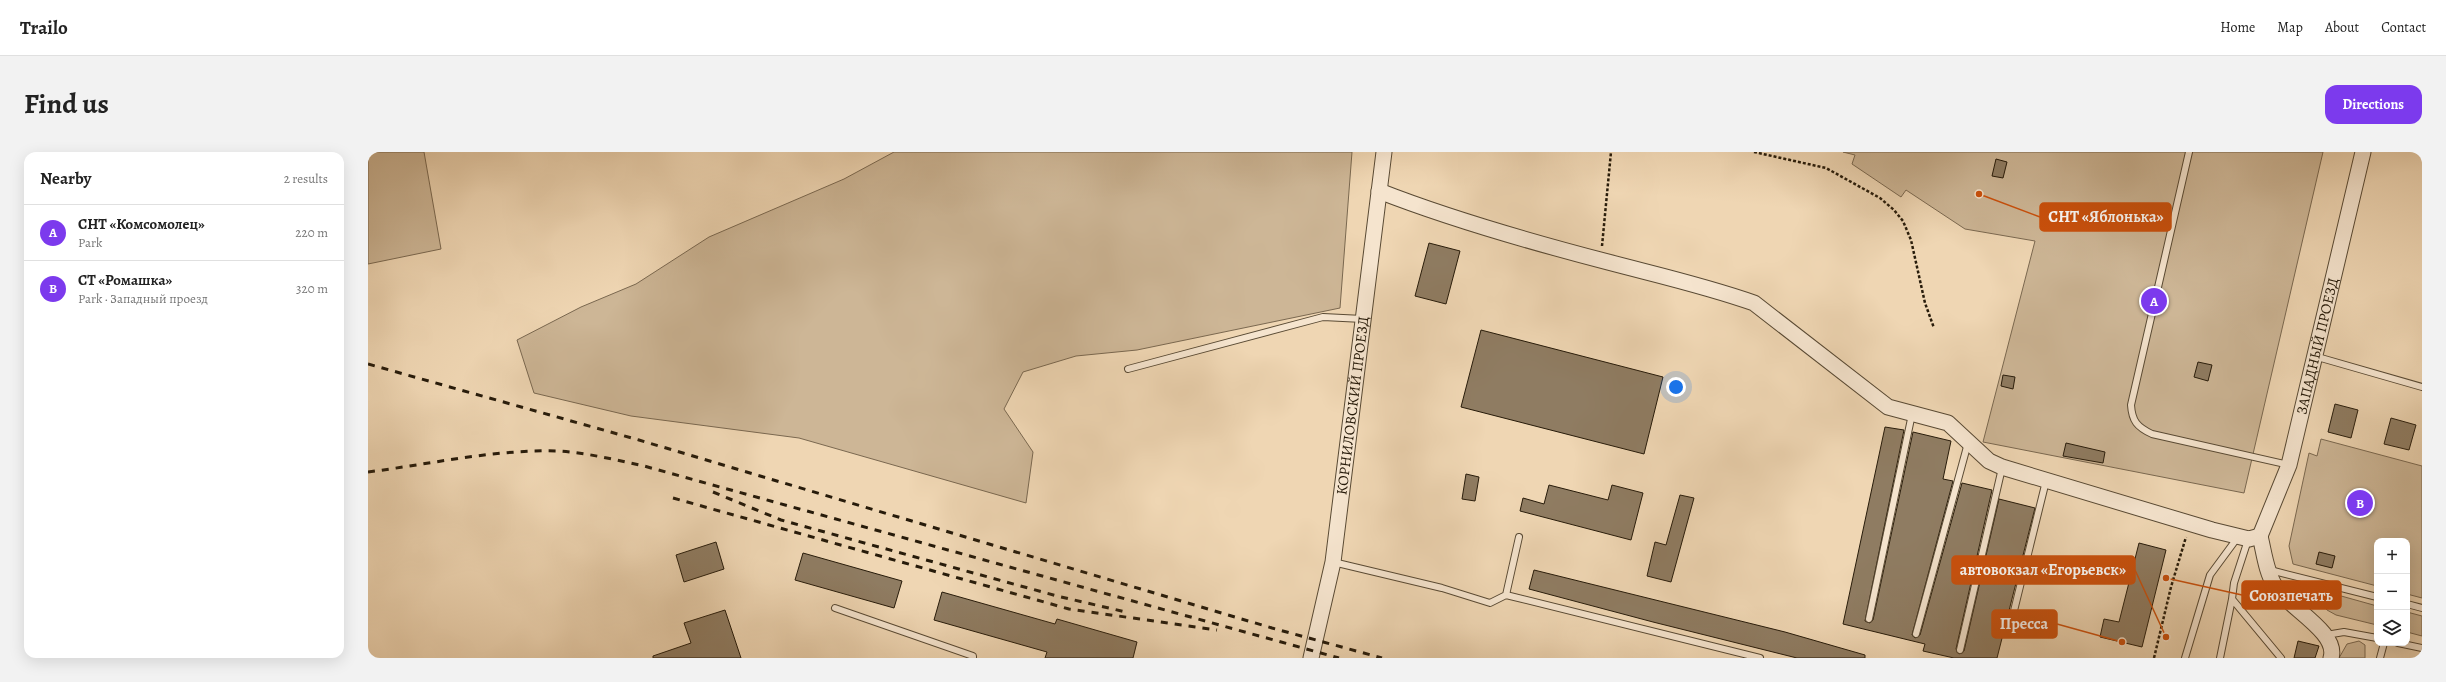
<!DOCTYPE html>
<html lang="en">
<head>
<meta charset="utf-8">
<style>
  body { margin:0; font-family:Alegreya,serif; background:#f2f2f2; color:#222 }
  .controls { position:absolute; right:12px; bottom:12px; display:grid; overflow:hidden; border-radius:8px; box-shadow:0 4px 16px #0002 }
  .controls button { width:36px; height:36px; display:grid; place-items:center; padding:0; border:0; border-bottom:1px solid #e0e0e0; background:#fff; color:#222; font:20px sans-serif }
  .you { position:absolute; left:1308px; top:235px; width:14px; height:14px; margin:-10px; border:3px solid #fff; border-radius:50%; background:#1a73e8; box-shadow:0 0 0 6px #1a73e833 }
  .badge { display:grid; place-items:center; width:26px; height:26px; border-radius:50%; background:#7c3aed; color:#fff; font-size:13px; font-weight:700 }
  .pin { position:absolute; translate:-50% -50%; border:2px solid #fff; box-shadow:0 1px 4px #0006 }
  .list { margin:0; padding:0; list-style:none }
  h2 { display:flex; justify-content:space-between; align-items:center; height:52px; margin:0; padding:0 16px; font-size:17px }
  h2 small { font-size:13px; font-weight:400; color:#767676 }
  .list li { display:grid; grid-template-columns:26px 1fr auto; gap:12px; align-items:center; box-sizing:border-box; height:56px; padding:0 16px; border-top:1px solid #e0e0e0 }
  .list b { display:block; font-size:15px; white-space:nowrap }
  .list p { margin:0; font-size:13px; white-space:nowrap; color:#767676 }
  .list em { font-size:13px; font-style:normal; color:#767676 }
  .icon { flex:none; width:22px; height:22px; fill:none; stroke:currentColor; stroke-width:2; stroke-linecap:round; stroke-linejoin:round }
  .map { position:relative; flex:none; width:2054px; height:506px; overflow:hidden; border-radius:12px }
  header { display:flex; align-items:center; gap:24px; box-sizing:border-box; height:56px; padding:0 20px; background:#fff; border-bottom:1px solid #e0e0e0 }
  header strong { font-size:19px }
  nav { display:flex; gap:22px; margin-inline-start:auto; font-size:14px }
  .intro { display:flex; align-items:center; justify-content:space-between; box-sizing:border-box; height:96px; padding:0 24px }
  h1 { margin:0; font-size:28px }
  .button { padding:10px 18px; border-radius:12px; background:#7c3aed; color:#fff; font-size:14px; font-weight:700 }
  main { display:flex; gap:24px; padding:0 24px }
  aside { flex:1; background:#fff; border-radius:12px; box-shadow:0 4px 16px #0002 }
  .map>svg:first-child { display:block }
  .green { fill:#cdb696; stroke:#7a6850 }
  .building { fill:#8f7c62; stroke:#271b0a }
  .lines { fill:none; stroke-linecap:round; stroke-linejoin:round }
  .service-casing { stroke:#594a34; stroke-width:8 }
  .tertiary-casing { stroke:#594a34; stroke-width:17 }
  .path { stroke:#271b0a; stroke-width:2.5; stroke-dasharray:3 2; stroke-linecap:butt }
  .service { stroke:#f5e4ce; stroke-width:6 }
  .tertiary { stroke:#f5e4ce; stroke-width:15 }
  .rail { stroke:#271b0a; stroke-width:3; stroke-dasharray:7 7; stroke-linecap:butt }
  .labels { text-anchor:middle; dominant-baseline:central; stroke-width:4; stroke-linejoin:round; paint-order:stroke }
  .street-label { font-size:15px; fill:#271b0a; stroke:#f5e4ce }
  .leader { fill:none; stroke:#cb500c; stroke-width:1.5 }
  .callout-dot { fill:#cb500c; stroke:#f5e4ce; stroke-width:1.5 }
  .callout { fill:#cb500c; stroke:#cb500c; stroke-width:1.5 }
  .callout-label { font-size:16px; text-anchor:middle; font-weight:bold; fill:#fff }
</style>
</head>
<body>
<header>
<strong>Trailo</strong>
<nav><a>Home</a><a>Map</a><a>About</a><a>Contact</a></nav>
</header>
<div class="intro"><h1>Find us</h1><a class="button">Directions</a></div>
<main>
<aside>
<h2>Nearby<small>2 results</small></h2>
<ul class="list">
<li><span class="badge">A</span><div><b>СНТ «Комсомолец»</b><p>Park</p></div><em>220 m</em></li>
<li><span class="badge">B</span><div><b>СТ «Ромашка»</b><p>Park · Западный проезд</p></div><em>320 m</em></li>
</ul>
</aside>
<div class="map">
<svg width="2054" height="506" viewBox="0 0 2054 506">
  <rect width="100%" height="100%" fill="#efd6b3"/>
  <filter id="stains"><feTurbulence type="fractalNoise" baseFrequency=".005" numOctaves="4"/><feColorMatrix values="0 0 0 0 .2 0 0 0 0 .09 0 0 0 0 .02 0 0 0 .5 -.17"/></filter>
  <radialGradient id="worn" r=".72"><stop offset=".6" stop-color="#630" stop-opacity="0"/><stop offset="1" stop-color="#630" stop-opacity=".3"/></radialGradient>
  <!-- green -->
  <path class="green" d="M0 0H56L73 97 0 112Z
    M526 0H984L972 156 769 198 708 204 655 220 636 257 665 300 658 351 431 286 263 264 166 241 149 188 213 155 268 132 341 85 476 27Z
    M1475 0H1955L1876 341 1615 290 1667 89 1597 77 1538 38 1533 45 1484 12 1487 3Z
    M1953 287 2054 314V446L2039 442V389H2009V434L1925 412 1921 394 1941 301 1949 304Z
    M1941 435 2009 454V473L1968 463 1959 458Z
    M2039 460 2054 464V484L2039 480Z
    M1991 489 1997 493V506H1971L1979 492Z"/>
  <!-- building -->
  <path class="building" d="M1628 7 1639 10 1635 26 1624 24Z
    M1061 91 1092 99 1078 152 1047 144Z
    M1113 178 1295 225 1276 302 1093 255Z
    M1830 210 1844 213 1840 229 1826 225Z
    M1635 223 1647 225 1645 237 1633 234Z
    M1967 252 1990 258 1983 286 1960 280Z
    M2023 266 2048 273 2041 298 2016 292Z
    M1517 275 1536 278 1497 469 1502 471 1505 468 1545 280 1583 289 1575 327 1585 329 1544 483 1547 486 1552 483 1594 331 1624 338 1588 497 1591 502 1596 499 1631 347 1667 356 1629 506H1586L1555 499 1557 492 1475 472Z
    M1698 291 1737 300 1735 311 1695 304Z
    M1098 322 1111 325 1107 349 1094 347Z
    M1181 333 1240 348 1244 333 1275 341 1263 388 1152 359 1155 346 1176 352Z
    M1312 343 1326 346 1303 430 1279 424 1287 390 1298 393Z
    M348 390 356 417 316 430 308 403Z
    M1771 391 1798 398 1774 495 1732 485 1736 467 1751 470Z
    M1951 400 1967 404 1964 416 1948 412Z
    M435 401 534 429 526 456 427 428Z
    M1166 418 1417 480 1497 503V506H1429L1285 470 1161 437Z
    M574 440 687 472 689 467 769 490 765 506H677L679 500 566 468Z
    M357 458 373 506H285V504L323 491 316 471Z
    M1930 489 1951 494 1947 506H1926Z"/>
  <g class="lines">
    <defs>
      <path id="service" d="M1821 0 1763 253C1764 269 1769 275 1784 282L1921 313
        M1946 204 2054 235
        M760 217 955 165 995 167
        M1880 388 1866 431 1864 447 1913 506
        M965 410 1074 436 1122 451 1138 443 1392 506
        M1902 418 2009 445
        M1138 443 1151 385
        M2039 452 2054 456
        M467 456 605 504V506
        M1501 467 1544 262
        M1642 475 1678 329
        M1548 482 1600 291
        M1958 483 1976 480 2009 486
        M2030 491 2054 496
        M1592 498 1634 316
        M1817 506 1842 423 1870 385
        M1852 506 1864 447
        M2012 506 2016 491"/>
      <g id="tertiary">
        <path d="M1011 39C1085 68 1163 90 1240 110 1289 123 1338 134 1386 151L1520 255 1580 271 1621 309 1634 315 1844 378 1881 387 1892 384"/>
        <path id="s1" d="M1892 384 1921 313 1995 0"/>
        <path d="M1892 384C1896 400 1898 420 1907 434 1919 455 1971 480 1963 506"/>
        <path id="s2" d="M943 506 965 410 1016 0"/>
      </g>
    </defs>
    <!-- service casing -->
    <use href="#service" class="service-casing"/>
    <!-- tertiary casing -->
    <use href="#tertiary" class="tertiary-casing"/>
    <!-- path -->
    <path class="path" d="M1386 0 1458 16 1512 46 1526 58 1535 69 1543 88 1557 151 1566 176
      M1234 94 1243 0
      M1786 506 1803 435 1818 385"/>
    <!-- service -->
    <use href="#service" class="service"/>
    <!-- tertiary -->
    <use href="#tertiary" class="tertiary"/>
    <!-- rail -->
    <path class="rail" d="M0 212 271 288 904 476 1014 506
      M0 320C63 312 128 297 191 299 220 301 248 308 276 314L971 506
      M345 340 413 368 689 444 758 460
      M305 346 701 457 849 478"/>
  </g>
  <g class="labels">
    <!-- street labels -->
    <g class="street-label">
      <text stroke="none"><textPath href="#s1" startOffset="199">ЗАПАДНЫЙ ПРОЕЗД</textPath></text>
      <text stroke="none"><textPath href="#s2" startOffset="256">КОРНИЛОВСКИЙ ПРОЕЗД</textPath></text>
    </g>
  </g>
  <!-- callouts -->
  <path class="leader" d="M1611 42L1672 65M1798 485L1767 418M1798 426L1874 443M1754 490L1689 472"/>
  <g class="callout-dot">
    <circle cx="1611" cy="42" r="4"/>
    <circle cx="1798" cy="485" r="4"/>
    <circle cx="1798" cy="426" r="4"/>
    <circle cx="1754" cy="490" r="4"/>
  </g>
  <g class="callout">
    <rect x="1672" y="51" width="131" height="28" rx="4"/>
    <rect x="1584" y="404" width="183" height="28" rx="4"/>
    <rect x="1874" y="429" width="99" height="28" rx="4"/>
    <rect x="1624" y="458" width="65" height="28" rx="4"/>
  </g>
  <g class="callout-label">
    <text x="1738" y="70">СНТ «Яблонька»</text>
    <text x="1675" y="423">автовокзал «Егорьевск»</text>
    <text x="1923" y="449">Союзпечать</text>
    <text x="1656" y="477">Пресса</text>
  </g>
  <rect width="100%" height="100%" filter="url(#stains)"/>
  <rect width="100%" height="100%" fill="url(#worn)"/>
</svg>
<div class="controls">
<button>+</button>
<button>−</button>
<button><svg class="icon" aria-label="layers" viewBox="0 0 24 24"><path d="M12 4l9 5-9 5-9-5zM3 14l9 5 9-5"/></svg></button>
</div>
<div class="you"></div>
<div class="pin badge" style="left:1786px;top:149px">A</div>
<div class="pin badge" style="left:1992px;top:351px">B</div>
</div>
</main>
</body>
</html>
